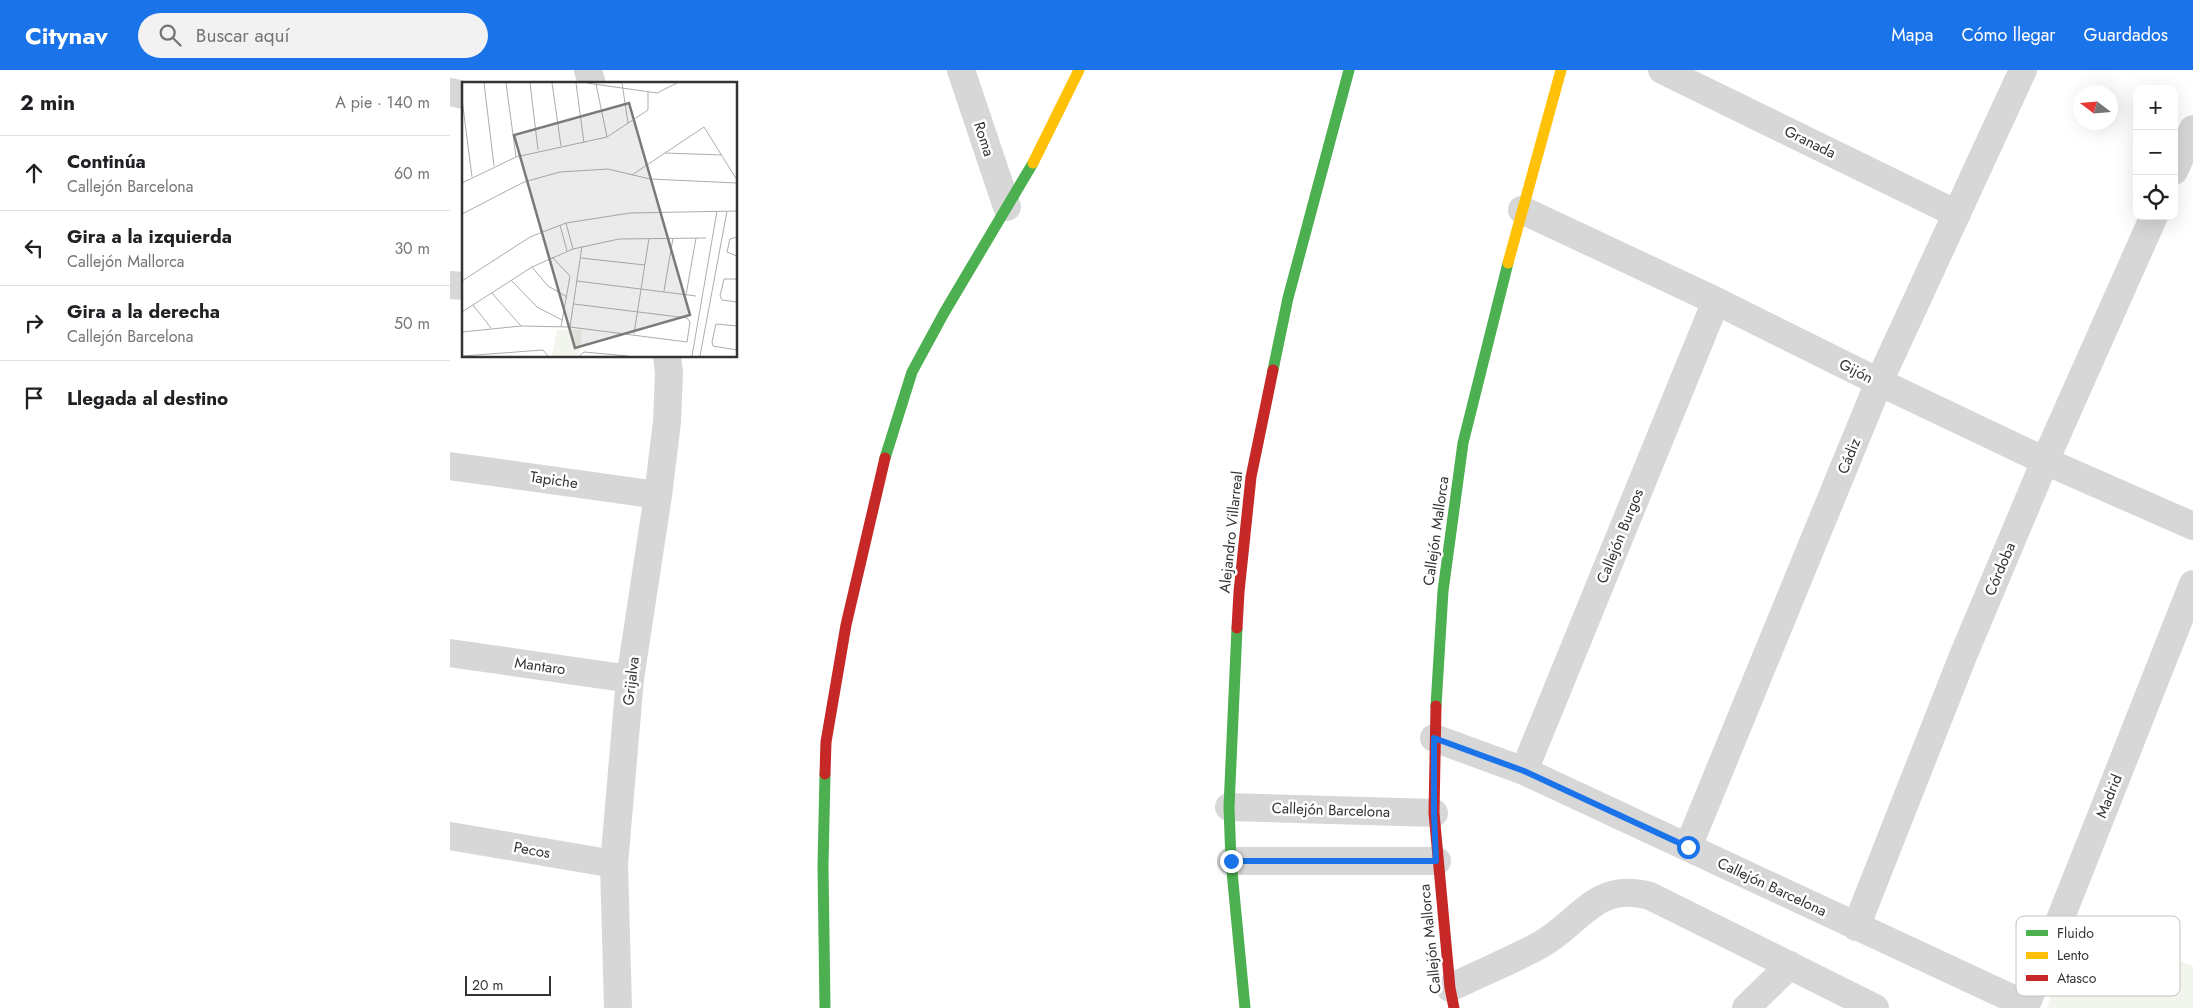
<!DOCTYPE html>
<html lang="es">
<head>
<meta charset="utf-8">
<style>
  body { margin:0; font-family:Jost,sans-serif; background:#f2f2f2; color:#202124 }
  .controls { position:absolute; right:15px; top:15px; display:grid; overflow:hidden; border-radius:10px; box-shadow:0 5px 20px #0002 }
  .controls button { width:45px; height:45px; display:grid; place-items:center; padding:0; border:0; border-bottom:1px solid #e0e0e0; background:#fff; color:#202124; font:25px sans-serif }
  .compass { position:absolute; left:1623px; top:15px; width:45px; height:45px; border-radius:50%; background:#fff; box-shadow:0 5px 20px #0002; rotate:286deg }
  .scale { position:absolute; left:15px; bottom:12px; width:86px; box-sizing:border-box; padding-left:5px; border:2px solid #333; border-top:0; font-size:14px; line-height:18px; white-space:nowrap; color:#333; -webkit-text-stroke:4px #fff; paint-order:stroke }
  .stop { position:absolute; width:15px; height:15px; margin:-11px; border:4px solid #1a73e8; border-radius:50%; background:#fff }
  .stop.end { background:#1a73e8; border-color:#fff; box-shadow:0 1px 5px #0008 }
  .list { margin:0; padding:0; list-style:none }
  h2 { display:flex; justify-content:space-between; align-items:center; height:65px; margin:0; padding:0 20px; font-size:21px }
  h2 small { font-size:16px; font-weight:400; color:#757577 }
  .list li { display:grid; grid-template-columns:32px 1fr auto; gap:15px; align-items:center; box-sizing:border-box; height:75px; padding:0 20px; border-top:1px solid #e0e0e0 }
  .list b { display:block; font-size:19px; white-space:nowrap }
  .list p { margin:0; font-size:16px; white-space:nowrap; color:#757577 }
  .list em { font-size:16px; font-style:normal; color:#757577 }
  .icon { flex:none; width:28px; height:28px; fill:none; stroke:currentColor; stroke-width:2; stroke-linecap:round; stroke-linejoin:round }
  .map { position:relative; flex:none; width:1743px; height:938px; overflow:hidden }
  header { display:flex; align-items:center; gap:30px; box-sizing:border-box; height:70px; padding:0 25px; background:#1a73e8; color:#fff }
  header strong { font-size:24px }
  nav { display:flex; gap:28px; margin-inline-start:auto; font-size:18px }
  .search { width:350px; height:45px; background:#f2f2f2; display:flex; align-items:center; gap:12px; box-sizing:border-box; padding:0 18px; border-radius:28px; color:#757577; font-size:19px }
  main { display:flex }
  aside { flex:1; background:#fff }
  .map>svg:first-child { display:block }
  .green { fill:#f1f5ed }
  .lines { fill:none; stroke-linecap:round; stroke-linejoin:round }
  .street { stroke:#d7d7d7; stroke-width:28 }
  .fast { stroke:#4caf50; stroke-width:11 }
  .slow { stroke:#ffc107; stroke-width:11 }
  .jam { stroke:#c62828; stroke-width:11 }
  .route { stroke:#1a73e8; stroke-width:6 }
  .labels { text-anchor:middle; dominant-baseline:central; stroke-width:5; stroke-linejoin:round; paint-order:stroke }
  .street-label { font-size:15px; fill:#333; stroke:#fff }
  .inset-road { fill:none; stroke:#adadad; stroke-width:1 }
  .view { fill:#7a7a7a; fill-opacity:0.15; stroke:#7a7a7a; stroke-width:2.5 }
  .inset-edge { fill:none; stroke:#333; stroke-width:2.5 }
  .key { fill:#fff; stroke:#c2c2c2; stroke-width:1 }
  .key-label { font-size:14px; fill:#333 }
</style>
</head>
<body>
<header>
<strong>Citynav</strong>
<div class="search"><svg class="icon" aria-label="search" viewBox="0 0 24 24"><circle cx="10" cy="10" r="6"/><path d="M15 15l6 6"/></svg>Buscar aquí</div>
<nav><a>Mapa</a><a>Cómo llegar</a><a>Guardados</a></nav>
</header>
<main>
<aside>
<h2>2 min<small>A pie · 140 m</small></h2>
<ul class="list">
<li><svg class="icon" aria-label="ahead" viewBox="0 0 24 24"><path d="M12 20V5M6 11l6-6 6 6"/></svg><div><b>Continúa</b><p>Callejón Barcelona</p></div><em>60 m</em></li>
<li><svg class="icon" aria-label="left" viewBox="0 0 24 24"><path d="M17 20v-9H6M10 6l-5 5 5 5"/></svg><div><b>Gira a la izquierda</b><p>Callejón Mallorca</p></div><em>30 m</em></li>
<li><svg class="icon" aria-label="right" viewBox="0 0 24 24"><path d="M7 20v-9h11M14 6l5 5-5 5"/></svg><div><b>Gira a la derecha</b><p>Callejón Barcelona</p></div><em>50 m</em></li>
<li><svg class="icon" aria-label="arrive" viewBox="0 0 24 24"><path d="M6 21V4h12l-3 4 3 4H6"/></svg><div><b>Llegada al destino</b></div></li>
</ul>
</aside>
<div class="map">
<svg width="1743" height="938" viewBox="0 0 1743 938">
  <rect width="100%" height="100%" fill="#fff"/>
  <!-- green -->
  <path class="green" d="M1625 849 1743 896V938H1597Z"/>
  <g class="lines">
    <!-- street -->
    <path class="street" d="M138 0 142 14
      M511 0 557 137
      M1212 0 1507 144
      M0 22 14 25
      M1724 101 1743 59
      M1072 140 1266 231 1429 312 1595 391 1743 456
      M0 215 14 216
      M0 396 208 425
      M0 583 180 609
      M984 668 1074 701 1576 935
      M1074 701 1266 231
      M779 737 984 743
      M0 766 164 794
      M1238 777 1429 312 1573 0
      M781 791H987
      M1406 857 1513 586 1595 391 1704 146
      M1000 918C1030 903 1061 891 1090 875 1131 852 1145 811 1200 826L1425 938
      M168 938 164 794 180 609 208 425 217 352 219 303 217 286
      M1296 938 1340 895
      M1575 938 1743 514"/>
    <!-- fast -->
    <path class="fast" d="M823 300 838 228 899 0
      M435 388 462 302 494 243 583 93
      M787 558 779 737 781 791 795 938
      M986 636 993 521 1013 373 1058 193
      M375 938 373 796 375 704"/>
    <!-- slow -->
    <path class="slow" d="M583 93 629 0
      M1058 193 1111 0"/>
    <!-- jam -->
    <path class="jam" d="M787 558 789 522 801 407 823 300
      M986 636 984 743 1000 918 1004 938
      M375 704 376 672 396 555 435 388"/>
  </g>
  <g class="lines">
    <!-- route -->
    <path class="route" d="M781 791H986L984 743V668L1074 701 1238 777"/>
  </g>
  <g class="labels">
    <!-- street labels -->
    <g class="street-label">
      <text transform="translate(534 69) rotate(72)">Roma</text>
      <text transform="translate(1360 72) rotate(26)">Granada</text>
      <text transform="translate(1406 301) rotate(27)">Gijón</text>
      <text transform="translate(1399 386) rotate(-68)">Cádiz</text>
      <text transform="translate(104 410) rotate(8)">Tapiche</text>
      <text transform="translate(986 461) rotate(-82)">Callejón Mallorca</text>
      <text transform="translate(781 462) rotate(-84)">Alejandro Villarreal</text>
      <text transform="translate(1170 466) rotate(-68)">Callejón Burgos</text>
      <text transform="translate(1550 499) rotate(-67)">Córdoba</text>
      <text transform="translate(90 596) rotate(8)">Mantaro</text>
      <text transform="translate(181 611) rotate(-83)">Grijalva</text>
      <text transform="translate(1659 726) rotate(-68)">Madrid</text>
      <text transform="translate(881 740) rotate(2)">Callejón Barcelona</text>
      <text transform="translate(82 780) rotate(10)">Pecos</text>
      <text transform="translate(1322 817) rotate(25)">Callejón Barcelona</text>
      <text transform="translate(980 869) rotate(-96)">Callejón Mallorca</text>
    </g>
  </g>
  <!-- overview -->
  <g transform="translate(12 12)">
    <rect width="275" height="275" fill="#fff"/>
    <path d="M95 248H120L118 270 114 274H90Z" fill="#f1f5ed"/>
    <path class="inset-road" d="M22 1 32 84M44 1 54 75M68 1 76 68M90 1 99 64M114 1 122 61M125 1 195 11 215 1M160 1 166 41M134 2 145 55M0 17 10 95M203 71 260 73M170 93 242 45 275 98M0 101 54 75 145 55 186 28V10M0 132 62 100 98 90 146 87 188 97 275 101M104 141 111 167M98 143 105 169M275 155 268 157 265 170 275 174M90 175 108 194 99 245M119 176 183 183M70 185 86 204 105 215M275 197H262L258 214 260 218 275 220M49 198 75 225 100 238M0 199 68 155 104 141 168 131 275 129M115 199 234 214M202 209 211 156M30 211 59 244M224 213 234 156M11 223 29 246M0 230 70 185 111 167 157 157 244 156M275 244 254 242 250 260 251 264 275 268M108 245 120 164M0 250 59 244 108 245 225 260 228 240 225 236 112 222M172 252 187 156M0 274 81 268 86 274M117 274 122 270 166 274M230 274 255 129M238 274 265 129"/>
    <path class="view" d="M167 21 228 233 113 266 52 53Z"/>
    <rect width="275" height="275" class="inset-edge"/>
  </g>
  <!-- legend -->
  <rect x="1566" y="846" width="164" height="80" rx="8" class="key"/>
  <rect x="1576" y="860" width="22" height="6" fill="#4caf50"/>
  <rect x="1576" y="882" width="22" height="7" fill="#ffc107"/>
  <rect x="1576" y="905" width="22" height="6" fill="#c62828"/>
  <g class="key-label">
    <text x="1607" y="868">Fluido</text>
    <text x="1607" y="890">Lento</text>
    <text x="1607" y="913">Atasco</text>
  </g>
</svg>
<div class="controls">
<button>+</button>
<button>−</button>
<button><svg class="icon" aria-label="locate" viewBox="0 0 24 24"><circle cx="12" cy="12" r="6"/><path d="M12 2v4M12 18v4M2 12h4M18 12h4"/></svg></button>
</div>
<svg class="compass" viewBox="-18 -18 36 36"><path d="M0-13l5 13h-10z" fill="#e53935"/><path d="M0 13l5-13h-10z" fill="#757577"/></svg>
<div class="scale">20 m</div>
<div class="stop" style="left:1238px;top:777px"></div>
<div class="stop end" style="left:781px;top:791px"></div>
</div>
</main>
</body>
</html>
